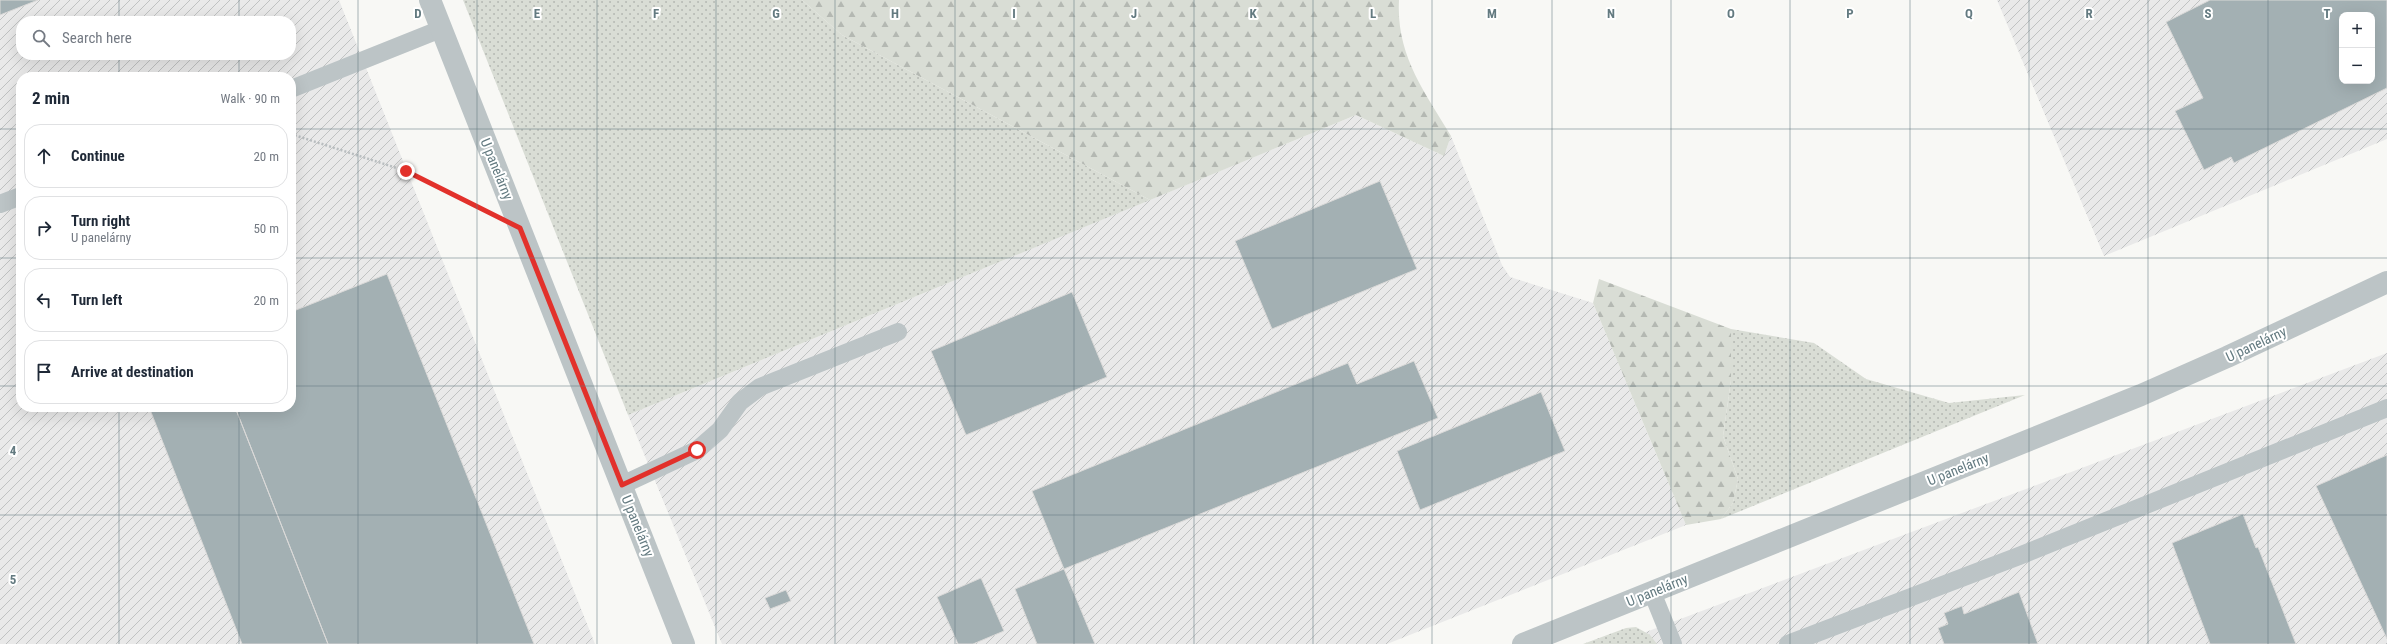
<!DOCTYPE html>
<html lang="en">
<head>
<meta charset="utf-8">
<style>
  body { margin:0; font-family:"Roboto Condensed",sans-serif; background:#f6f6f7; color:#1f2937 }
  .controls { position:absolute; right:12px; top:12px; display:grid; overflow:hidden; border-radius:8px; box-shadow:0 4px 16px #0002 }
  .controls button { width:36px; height:36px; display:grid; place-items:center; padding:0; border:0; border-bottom:1px solid #e0e1e3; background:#fff; color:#1f2937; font:20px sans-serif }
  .stop { position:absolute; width:12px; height:12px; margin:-9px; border:3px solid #e2312b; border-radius:50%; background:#fff }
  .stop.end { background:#e2312b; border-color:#fff; box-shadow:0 1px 4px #0008 }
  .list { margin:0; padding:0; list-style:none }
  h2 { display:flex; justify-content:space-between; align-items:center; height:52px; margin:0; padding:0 16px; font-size:17px }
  h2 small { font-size:13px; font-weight:400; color:#747a83 }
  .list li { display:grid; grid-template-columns:26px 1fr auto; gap:12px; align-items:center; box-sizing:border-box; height:64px; margin:0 8px 8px; padding:0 8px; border:1px solid #e0e1e3; border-radius:16px }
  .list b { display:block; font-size:15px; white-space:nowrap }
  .list p { margin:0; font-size:13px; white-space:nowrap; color:#747a83 }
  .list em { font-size:13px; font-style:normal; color:#747a83 }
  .icon { flex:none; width:22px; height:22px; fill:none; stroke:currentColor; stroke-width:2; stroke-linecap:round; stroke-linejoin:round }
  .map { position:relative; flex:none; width:2387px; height:644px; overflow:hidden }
  .search { position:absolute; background:#fff; box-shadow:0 4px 16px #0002; left:16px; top:16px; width:280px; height:44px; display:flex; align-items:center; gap:10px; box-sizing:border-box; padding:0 14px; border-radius:16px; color:#747a83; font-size:15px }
  .panel { position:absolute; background:#fff; box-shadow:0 4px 16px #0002; left:16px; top:72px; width:280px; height:340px; border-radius:16px }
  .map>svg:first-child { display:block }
  .industrial { fill:url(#industrial-furrows); fill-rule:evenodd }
  .grass { fill:url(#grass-dots) }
  .forest { fill:url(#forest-firs) }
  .building { fill:#a3b0b3; stroke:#dad9d8; fill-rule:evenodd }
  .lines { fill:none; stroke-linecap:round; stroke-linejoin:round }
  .path { stroke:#b9bec0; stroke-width:2.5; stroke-dasharray:2 2; stroke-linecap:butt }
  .service { stroke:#bcc4c6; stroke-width:18 }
  .tertiary { stroke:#bcc4c6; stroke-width:22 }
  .route { stroke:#e2312b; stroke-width:5 }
  .grid { fill:none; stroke:#637a80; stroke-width:1; stroke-opacity:0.55 }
  .labels { text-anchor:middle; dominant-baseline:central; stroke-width:4; stroke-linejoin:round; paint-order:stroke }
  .street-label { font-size:14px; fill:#637a80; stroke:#fff }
  .grid-label { font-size:13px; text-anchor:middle; font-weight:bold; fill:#637a80; stroke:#fff; stroke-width:4; stroke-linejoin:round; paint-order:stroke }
</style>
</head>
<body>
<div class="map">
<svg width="2387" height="644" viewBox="0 0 2387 644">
  <defs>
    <pattern id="industrial-furrows" width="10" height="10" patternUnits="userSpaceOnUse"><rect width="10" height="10" fill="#e9e9e9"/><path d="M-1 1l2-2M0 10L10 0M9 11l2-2" fill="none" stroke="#c0c2c2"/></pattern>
    <pattern id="grass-dots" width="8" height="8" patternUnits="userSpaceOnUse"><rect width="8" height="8" fill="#d9ddd5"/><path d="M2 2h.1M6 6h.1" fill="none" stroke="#b4b8b2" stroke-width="1.8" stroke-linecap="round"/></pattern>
    <pattern id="forest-firs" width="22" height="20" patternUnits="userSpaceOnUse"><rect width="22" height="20" fill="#d9ddd5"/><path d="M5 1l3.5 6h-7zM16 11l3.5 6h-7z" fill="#b4b8b2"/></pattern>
  </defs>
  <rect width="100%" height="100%" fill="#f8f8f5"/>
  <!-- industrial -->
  <path class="industrial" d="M0 0H339L595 644H0ZM21 21H291V55H21ZM21 77H291V407H21Z
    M1997 0H2387V139L2104 256ZM2342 15H2372V81H2342Z
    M1356 115 1444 156 1451 136 1502 265 1510 277 1593 303 1686 525 1387 644H722L628 415Z
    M2387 353V644H1614Z"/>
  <!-- grass -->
  <path class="grass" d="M463 0H802L842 35 1150 200 628 415Z
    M1731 329 1814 343 1866 379 1949 403 2025 395 1721 519 1733 503 1738 479 1723 436 1731 380Z
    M1636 627 1650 635 1657 644H1583L1626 628Z"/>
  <!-- forest -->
  <path class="forest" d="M802 0H1399C1396 55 1424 91 1451 136L1444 156 1356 115 1150 200 842 35Z
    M1599 279 1731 329V380L1723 436 1738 479 1733 503 1721 519 1686 525 1593 303Z"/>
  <!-- building -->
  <path class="building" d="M0 0H38L0 15Z
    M2210 0H2387V88L2234 163 2231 157 2204 170 2175 111 2203 98 2166 22ZM2342 15H2372V81H2342Z
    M1380 181 1417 269 1272 329 1235 241Z
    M387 274 534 644H328L235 407H291V312Z
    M1072 292 1107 377 966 435 931 351Z
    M1414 361 1438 418 1064 569 1032 491 1348 363 1357 384Z
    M1541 392 1565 451 1420 510 1397 451Z
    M149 407H235L328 644H242Z
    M2387 455V639L2316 486Z
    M2243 514 2256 548 2258 547 2296 644H2210L2172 543Z
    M1064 569 1095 644H1037L1015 589Z
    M981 578 1004 631 973 644H958L937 597Z
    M786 590 791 601 770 609 765 598Z
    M2019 592 2038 644H1944L1938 628 1948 624 1944 613 1962 606 1964 614Z"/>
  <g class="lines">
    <!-- path -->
    <path class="path" d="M291 134 406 171 480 208"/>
    <!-- service -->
    <path class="service" d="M291 89 441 29
      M0 204 21 196
      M622 485 697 450 720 430 740 402 760 387 898 332
      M1652 592 1673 644
      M1788 644 2019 556 2387 408"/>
    <!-- tertiary -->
    <path class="tertiary" d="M430 0 684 644
      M1523 644 2141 395 2227 357 2387 282"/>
  </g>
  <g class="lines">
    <!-- route -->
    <path class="route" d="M406 171 520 228 622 485 697 450"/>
  </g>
  <!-- grid -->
  <path class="grid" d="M119 0V21M239 0V21M358 0V644M477 0V644M597 0V644M716 0V644M835 0V644M955 0V644M1074 0V644M1194 0V644M1313 0V644M1432 0V644M1552 0V644M1671 0V644M1790 0V644M1910 0V644M2029 0V644M2148 0V644M2268 0V644M119 55V77M239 55V77M0 129H21M291 129H2387M0 258H21M291 258H2387M0 386H21M291 386H2387M119 407V644M239 407V644M0 515H2387"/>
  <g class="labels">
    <!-- street labels -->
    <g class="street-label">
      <text transform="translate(497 169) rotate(68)">U panelárny</text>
      <text transform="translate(2256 344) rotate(-25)">U panelárny</text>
      <text transform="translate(1958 469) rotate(-22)">U panelárny</text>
      <text transform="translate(638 526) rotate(68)">U panelárny</text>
      <text transform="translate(1657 590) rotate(-22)">U panelárny</text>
    </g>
  </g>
  <g class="grid-label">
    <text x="418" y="18">D</text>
    <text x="537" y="18">E</text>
    <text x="656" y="18">F</text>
    <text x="776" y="18">G</text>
    <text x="895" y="18">H</text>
    <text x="1014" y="18">I</text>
    <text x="1134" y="18">J</text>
    <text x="1253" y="18">K</text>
    <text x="1373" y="18">L</text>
    <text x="1492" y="18">M</text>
    <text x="1611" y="18">N</text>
    <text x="1731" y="18">O</text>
    <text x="1850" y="18">P</text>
    <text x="1969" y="18">Q</text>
    <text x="2089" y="18">R</text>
    <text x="2208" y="18">S</text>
    <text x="2327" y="18">T</text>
    <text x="13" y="455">4</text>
    <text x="13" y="584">5</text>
  </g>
</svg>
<div class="controls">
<button>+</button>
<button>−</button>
</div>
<div class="stop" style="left:697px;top:450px"></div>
<div class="stop end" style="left:406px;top:171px"></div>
<div class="search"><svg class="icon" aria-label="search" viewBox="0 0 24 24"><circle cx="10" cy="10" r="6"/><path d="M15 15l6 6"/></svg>Search here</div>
<section class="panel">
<h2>2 min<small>Walk · 90 m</small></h2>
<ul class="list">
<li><svg class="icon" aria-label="ahead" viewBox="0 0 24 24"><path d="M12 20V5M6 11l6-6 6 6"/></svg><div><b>Continue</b></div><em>20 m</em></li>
<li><svg class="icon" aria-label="right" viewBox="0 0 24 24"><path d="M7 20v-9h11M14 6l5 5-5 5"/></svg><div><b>Turn right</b><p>U panelárny</p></div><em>50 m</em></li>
<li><svg class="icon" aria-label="left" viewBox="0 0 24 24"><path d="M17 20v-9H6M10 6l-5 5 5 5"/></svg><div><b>Turn left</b></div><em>20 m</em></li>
<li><svg class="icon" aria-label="arrive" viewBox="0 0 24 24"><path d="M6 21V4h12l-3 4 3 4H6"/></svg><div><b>Arrive at destination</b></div></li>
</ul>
</section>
</div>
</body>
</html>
